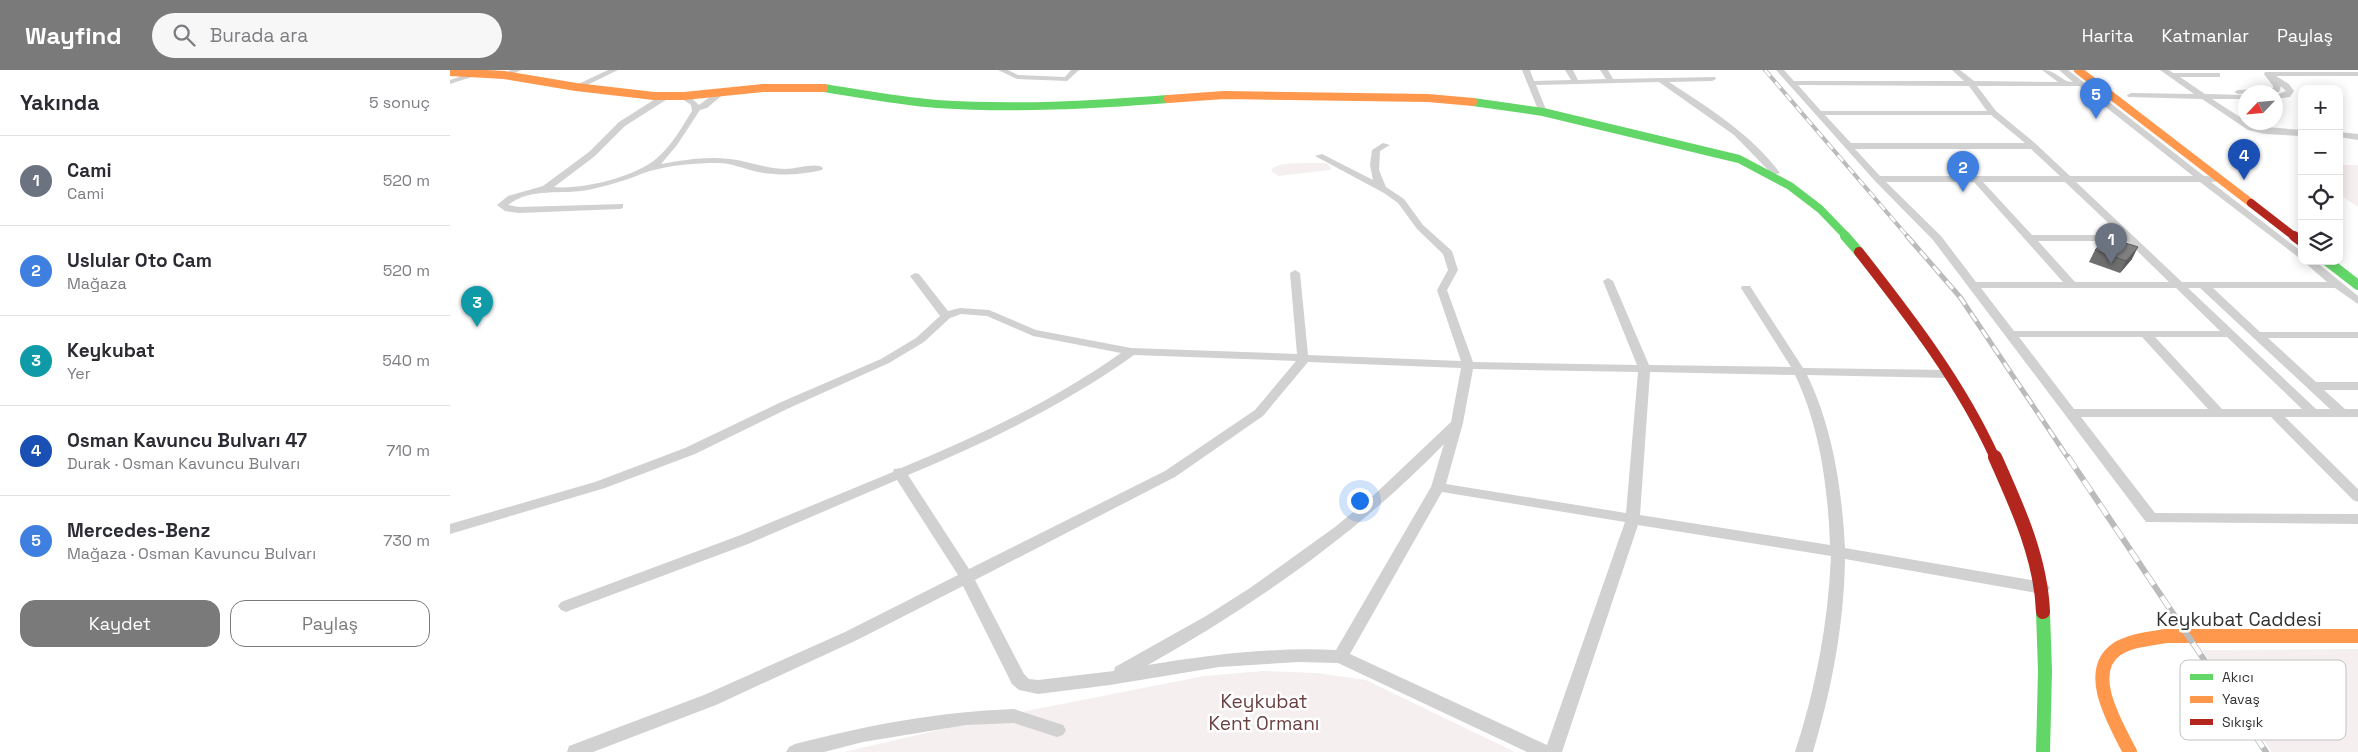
<!DOCTYPE html>
<html lang="tr">
<head>
<meta charset="utf-8">
<style>
  body { margin:0; font-family:"Space Grotesk",sans-serif; background:#f7f7f7; color:#2b2b33 }
  .controls { position:absolute; right:15px; top:15px; display:grid; overflow:hidden; border-radius:10px; box-shadow:0 2px 12px #0003 }
  .controls button { width:45px; height:45px; display:grid; place-items:center; padding:0; border:0; border-bottom:1px solid #e1e1e2; background:#fff; color:#2b2b33; font:25px sans-serif }
  .compass { position:absolute; left:1788px; top:15px; width:45px; height:45px; border-radius:50%; background:#fff; box-shadow:0 2px 12px #0003; rotate:244deg }
  .you { position:absolute; left:909px; top:430px; width:18px; height:18px; margin:-12px; border:4px solid #fff; border-radius:50%; background:#1a73e8; box-shadow:0 0 0 8px #1a73e833 }
  .badge { display:grid; place-items:center; width:32px; height:32px; border-radius:50%; background:#7a7a7a; color:#fff; font-size:16px; font-weight:700 }
  .pin { position:absolute; translate:-50% -41px; filter:drop-shadow(0 1px 2px #0008) }
  .pin::after { content:''; position:absolute; top:26px; width:18px; height:15px; background:inherit; clip-path:polygon(0 0,100% 0,50% 100%) }
  .list { margin:0; padding:0; list-style:none }
  h2 { display:flex; justify-content:space-between; align-items:center; height:65px; margin:0; padding:0 20px; font-size:21px }
  h2 small { font-size:16px; font-weight:400; color:#7c7c81 }
  .list li { display:grid; grid-template-columns:32px 1fr auto; gap:15px; align-items:center; box-sizing:border-box; height:90px; padding:0 20px; border-top:1px solid #e1e1e2 }
  .list b { display:block; font-size:19px; white-space:nowrap }
  .list p { margin:0; font-size:16px; white-space:nowrap; color:#7c7c81 }
  .list em { font-size:16px; font-style:normal; color:#7c7c81 }
  .actions { display:flex; gap:10px; padding:15px 20px }
  .actions a { flex:1; padding:11px 0; border:1px solid #7a7a7a; border-radius:15px; text-align:center; font-size:18px; color:#7a7a7a }
  .actions .main { background:#7a7a7a; color:#fff }
  .icon { flex:none; width:28px; height:28px; fill:none; stroke:currentColor; stroke-width:2; stroke-linecap:round; stroke-linejoin:round }
  .map { position:relative; flex:none; width:1908px; height:682px; overflow:hidden }
  header { display:flex; align-items:center; gap:30px; box-sizing:border-box; height:70px; padding:0 25px; background:#7a7a7a; color:#fff }
  header strong { font-size:24px }
  nav { display:flex; gap:28px; margin-inline-start:auto; font-size:18px }
  .search { width:350px; height:45px; background:#f7f7f7; display:flex; align-items:center; gap:12px; box-sizing:border-box; padding:0 18px; border-radius:28px; color:#7c7c81; font-size:19px }
  main { display:flex }
  aside { flex:1; background:#fff }
  .map>svg:first-child { display:block }
  .green { fill:#f6eff0 }
  .lines { fill:none; stroke-linecap:round; stroke-linejoin:round }
  .street { fill:#d1d1d1; fill-rule:evenodd }
  .fast-far2 { stroke:#63d668; stroke-width:8 }
  .fast-far1 { stroke:#63d668; stroke-width:10 }
  .fast { stroke:#63d668; stroke-width:14 }
  .slow-far1 { stroke:#ff974d; stroke-width:8 }
  .slow { stroke:#ff974d; stroke-width:14 }
  .jam-far2 { stroke:#b3261e; stroke-width:8 }
  .jam-far1 { stroke:#b3261e; stroke-width:10 }
  .jam { stroke:#b3261e; stroke-width:14 }
  .rail-far2-casing { stroke:#bbb; stroke-width:4 }
  .rail-far1-casing { stroke:#bbb; stroke-width:5 }
  .rail-casing { stroke:#bbb; stroke-width:6 }
  .rail-far2 { stroke:#fff; stroke-width:2.5; stroke-dasharray:8; stroke-linecap:butt }
  .rail-far1 { stroke:#fff; stroke-width:3; stroke-dasharray:10; stroke-linecap:butt }
  .rail { stroke:#fff; stroke-width:4.5; stroke-dasharray:14; stroke-linecap:butt }
  .wall { fill:#6e6e6e }
  .shaded-wall { fill:#5a5a5a }
  .building { fill:#808080; stroke:#5a5a5a }
  .labels { text-anchor:middle; dominant-baseline:central; stroke-width:5; stroke-linejoin:round; paint-order:stroke }
  .near-street-label { font-size:19px; fill:#323232; stroke:#fff }
  .near-park-label { font-size:19px; fill:#6c4142; stroke:#fff }
  .key { fill:#fff; stroke:#c2c2c2; stroke-width:1 }
  .key-label { font-size:14px; fill:#323232 }
</style>
</head>
<body>
<header>
<strong>Wayfind</strong>
<div class="search"><svg class="icon" aria-label="search" viewBox="0 0 24 24"><circle cx="10" cy="10" r="6"/><path d="M15 15l6 6"/></svg>Burada ara</div>
<nav><a>Harita</a><a>Katmanlar</a><a>Paylaş</a></nav>
</header>
<main>
<aside>
<h2>Yakında<small>5 sonuç</small></h2>
<ul class="list">
<li><span class="badge" style="background:#6b7280">1</span><div><b>Cami</b><p>Cami</p></div><em>520 m</em></li>
<li><span class="badge" style="background:#3f7fe0">2</span><div><b>Uslular Oto Cam</b><p>Mağaza</p></div><em>520 m</em></li>
<li><span class="badge" style="background:#0f9aa8">3</span><div><b>Keykubat</b><p>Yer</p></div><em>540 m</em></li>
<li><span class="badge" style="background:#1a4fb4">4</span><div><b>Osman Kavuncu Bulvarı 47</b><p>Durak · Osman Kavuncu Bulvarı</p></div><em>710 m</em></li>
<li><span class="badge" style="background:#3f7fe0">5</span><div><b>Mercedes-Benz</b><p>Mağaza · Osman Kavuncu Bulvarı</p></div><em>730 m</em></li>
</ul>
<div class="actions"><a class="main">Kaydet</a><a>Paylaş</a></div>
</aside>
<div class="map">
<svg width="1908" height="682" viewBox="0 0 1908 682">
  <rect width="100%" height="100%" fill="#fff"/>
  <!-- green -->
  <path class="green" d="M853 93H876L882 98 879 100 829 106 821 101C826 92 843 94 853 93Z
    M1889 95H1908V137L1889 124Z
    M1908 579V682H1822L1752 580Z
    M813 601 867 603 916 610 1065 682H394L536 649 754 606Z"/>
  <g class="lines">
    <!-- street -->
    <path class="street" d="M61 0H72L54 7 50 5Z
      M158 0H168L129 19 122 17Z
      M548 0H558L568 5 615 7 621 0H629L617 11 567 9Z
      M1072 0H1080L1084 11 1121 10 1115 0H1123L1128 10 1156 9 1150 0H1158L1163 9 1265 7 1266 9 1262 11 1219 12C1259 38 1301 64 1330 103L1323 105 1284 65 1209 12 1086 15 1097 42 1093 44 1089 42Z
      M1326 0H1334L1344 11H1514L1502 0H1510L1524 11 1608 12 1592 0C1607 0 1611 12 1623 12L1609 0H1618L1754 106 1773 107V111L1761 112 1852 182V190L1750 112H1626L1732 212H1877L1853 191H1865L1908 226V234L1885 218H1763L1810 262H1908V268H1818L1866 312H1908V320H1874L1895 339H1908V347H1835L1908 419V432L1903 430 1821 347H1631L1705 443 1908 444V454L1696 452 1483 170 1425 111ZM1348 15 1519 16 1537 41H1371ZM1527 16H1629L1743 106H1620L1586 74 1546 41ZM1375 45H1541L1575 73H1401ZM1405 79H1581L1610 106H1430ZM1436 112H1524L1613 212H1526L1491 166ZM1533 112H1615L1671 165H1582ZM1588 171H1677L1719 212H1625ZM1531 218H1726L1770 261H1564ZM1738 218H1750L1880 339H1866ZM1569 267H1692L1758 339H1624ZM1705 267H1777L1852 339H1772Z
      M1710 0H1719L1723 3H1770V7H1730L1755 24 1796 25V29H1762L1804 56 1852 60V66L1814 64 1798 60 1752 29 1678 27 1677 25 1681 23 1744 24Z
      M27 1 34 3 0 14V10Z
      M1815 2H1908V6H1826L1839 14 1844 21 1840 27 1826 29V25L1836 21 1831 16 1829 22H1825L1788 24 1784 22 1788 20 1823 18V16L1814 4Z
      M269 20 276 22 257 38 250 40 227 75 211 94C233 90 257 86 280 89 299 91 316 99 336 99 346 99 367 92 373 98L372 100C351 105 330 106 308 102 294 99 282 93 268 93 246 93 221 95 200 101 192 103 183 108 175 110 163 114 151 117 138 120 111 125 81 117 58 135L69 137 173 134V138L170 139 69 143 55 141 47 135 58 126 93 116 139 82 169 52 213 24H219V28L175 56 145 86 104 117C131 120 186 107 207 88 222 75 232 57 242 41L241 35 231 28V24H237L249 35Z
      M1889 62 1908 64V70L1889 67Z
      M933 73 940 75 930 81 929 100 936 117 954 129 973 155 1002 181 1008 200 997 220 1023 292 1187 295 1153 211 1158 208 1163 211 1199 295 1341 297 1291 218 1292 216H1300L1353 298 1499 300 1505 304 1499 308 1357 305C1383 358 1392 420 1395 478L1592 512 1597 514 1600 518 1597 522 1592 524 1395 489C1394 555 1382 618 1363 682H1345C1366 617 1378 554 1381 486L1188 455 1112 682H1077L888 593 848 592 769 597 660 615 588 624 569 620 562 614 513 516 407 570 266 635 143 682H117L119 676 254 625 395 562 508 505 447 410 298 474 121 540 116 542 111 540 108 536 111 532 288 466 443 402 444 399 451 398C528 366 603 331 671 283L583 266 537 246 511 244 500 248 474 272 439 293 337 339 245 384 155 418 0 464V454L145 412 235 378 329 333 431 289 466 268 490 246 460 206 465 203 469 204 498 241 510 238 539 240 586 260 681 278 847 284 840 203 845 200 850 203 858 285 1011 291 987 220 998 200 993 184 967 159 948 133 934 123 865 86 872 84 923 110 920 95 922 80ZM684 285 846 291 805 340 715 401 519 499 458 405C537 372 614 335 684 285ZM858 292 1011 298 1001 352 925 424 885 457 800 518 756 546 665 597 664 601 588 610 579 609 574 604 525 510 725 407 813 346ZM1023 299 1188 302 1176 443 996 414 1013 353ZM1200 302 1345 305C1370 357 1378 418 1380 475L1190 445ZM994 374 981 417 886 580C822 577 760 585 698 595 806 534 908 463 994 374ZM992 422 1175 452 1097 675 900 584Z
      M564 639 613 655 616 660 613 665 607 667 564 653 516 655 413 672 374 682H336L339 677 345 674C419 655 487 642 564 639Z"/>
    <!-- fast-far2 -->
    <path class="fast-far2" d="M374 18C412 24 449 31 487 34 564 39 641 35 718 29
      M1023 32 1093 42 1289 89 1340 116 1370 139 1397 167"/>
    <!-- fast-far1 -->
    <path class="fast-far1" d="M1395 166 1409 182
      M1877 191 1908 215"/>
    <!-- fast -->
    <path class="fast" d="M1593 542 1595 601 1593 682"/>
    <!-- slow-far1 -->
    <path class="slow-far1" d="M1628 0 1801 133
      M0 2 54 5 126 17 204 26H234L313 18H374
      M718 29 774 25 978 28 1023 32"/>
    <!-- slow -->
    <path class="slow" d="M1680 682C1667 656 1633 602 1667 579 1681 570 1700 569 1716 566H1908"/>
    <!-- jam-far2 -->
    <path class="jam-far2" d="M1801 133 1845 167"/>
    <!-- jam-far1 -->
    <path class="jam-far1" d="M1844 166 1852 172
      M1409 182C1460 247 1511 313 1545 388"/>
    <!-- jam -->
    <path class="jam" d="M1545 387C1567 436 1591 488 1593 542"/>
    <defs>
      <path id="rail-far2" d="M1315 0 1458 167"/>
      <path id="rail-far1" d="M1457 166 1510 227 1618 388"/>
      <path id="rail" d="M1618 387 1816 682"/>
    </defs>
    <!-- rail-far2 casing -->
    <use href="#rail-far2" class="rail-far2-casing"/>
    <!-- rail-far1 casing -->
    <use href="#rail-far1" class="rail-far1-casing"/>
    <!-- rail casing -->
    <use href="#rail" class="rail-casing"/>
    <!-- rail-far2 -->
    <use href="#rail-far2" class="rail-far2"/>
    <!-- rail-far1 -->
    <use href="#rail-far1" class="rail-far1"/>
    <!-- rail -->
    <use href="#rail" class="rail"/>
  </g>
  <!-- wall -->
  <path class="wall" d="M1645 180 1682 189 1670 203 1639 192Z"/>
  <!-- shaded-wall -->
  <path class="shaded-wall" d="M1688 177 1682 189 1670 203 1676 191Z"/>
  <!-- building -->
  <path class="building" d="M1657 167 1688 177 1676 191 1645 180Z"/>
  <g class="labels">
    <!-- near-street labels -->
    <g class="near-street-label">
      <text x="1789" y="549">Keykubat Caddesi</text>
    </g>
    <!-- near-park labels -->
    <g class="near-park-label">
      <text x="814" y="631">Keykubat<tspan x="814" dy="22">Kent Ormanı</tspan></text>
    </g>
  </g>
  <!-- legend -->
  <rect x="1730" y="590" width="166" height="80" rx="8" class="key"/>
  <rect x="1740" y="604" width="23" height="6" fill="#63d668"/>
  <rect x="1740" y="626" width="23" height="7" fill="#ff974d"/>
  <rect x="1740" y="649" width="23" height="6" fill="#b3261e"/>
  <g class="key-label">
    <text x="1772" y="612">Akıcı</text>
    <text x="1772" y="634">Yavaş</text>
    <text x="1772" y="657">Sıkışık</text>
  </g>
</svg>
<div class="controls">
<button>+</button>
<button>−</button>
<button><svg class="icon" aria-label="locate" viewBox="0 0 24 24"><circle cx="12" cy="12" r="6"/><path d="M12 2v4M12 18v4M2 12h4M18 12h4"/></svg></button>
<button><svg class="icon" aria-label="layers" viewBox="0 0 24 24"><path d="M12 4l9 5-9 5-9-5zM3 14l9 5 9-5"/></svg></button>
</div>
<svg class="compass" viewBox="-18 -18 36 36"><path d="M0-13l5 13h-10z" fill="#e53935"/><path d="M0 13l5-13h-10z" fill="#7c7c81"/></svg>
<div class="you"></div>
<div class="pin badge" style="left:1661px;top:194px;background:#6b7280">1</div>
<div class="pin badge" style="left:1513px;top:122px;background:#3f7fe0">2</div>
<div class="pin badge" style="left:27px;top:257px;background:#0f9aa8">3</div>
<div class="pin badge" style="left:1794px;top:110px;background:#1a4fb4">4</div>
<div class="pin badge" style="left:1646px;top:49px;background:#3f7fe0">5</div>
</div>
</main>
</body>
</html>
